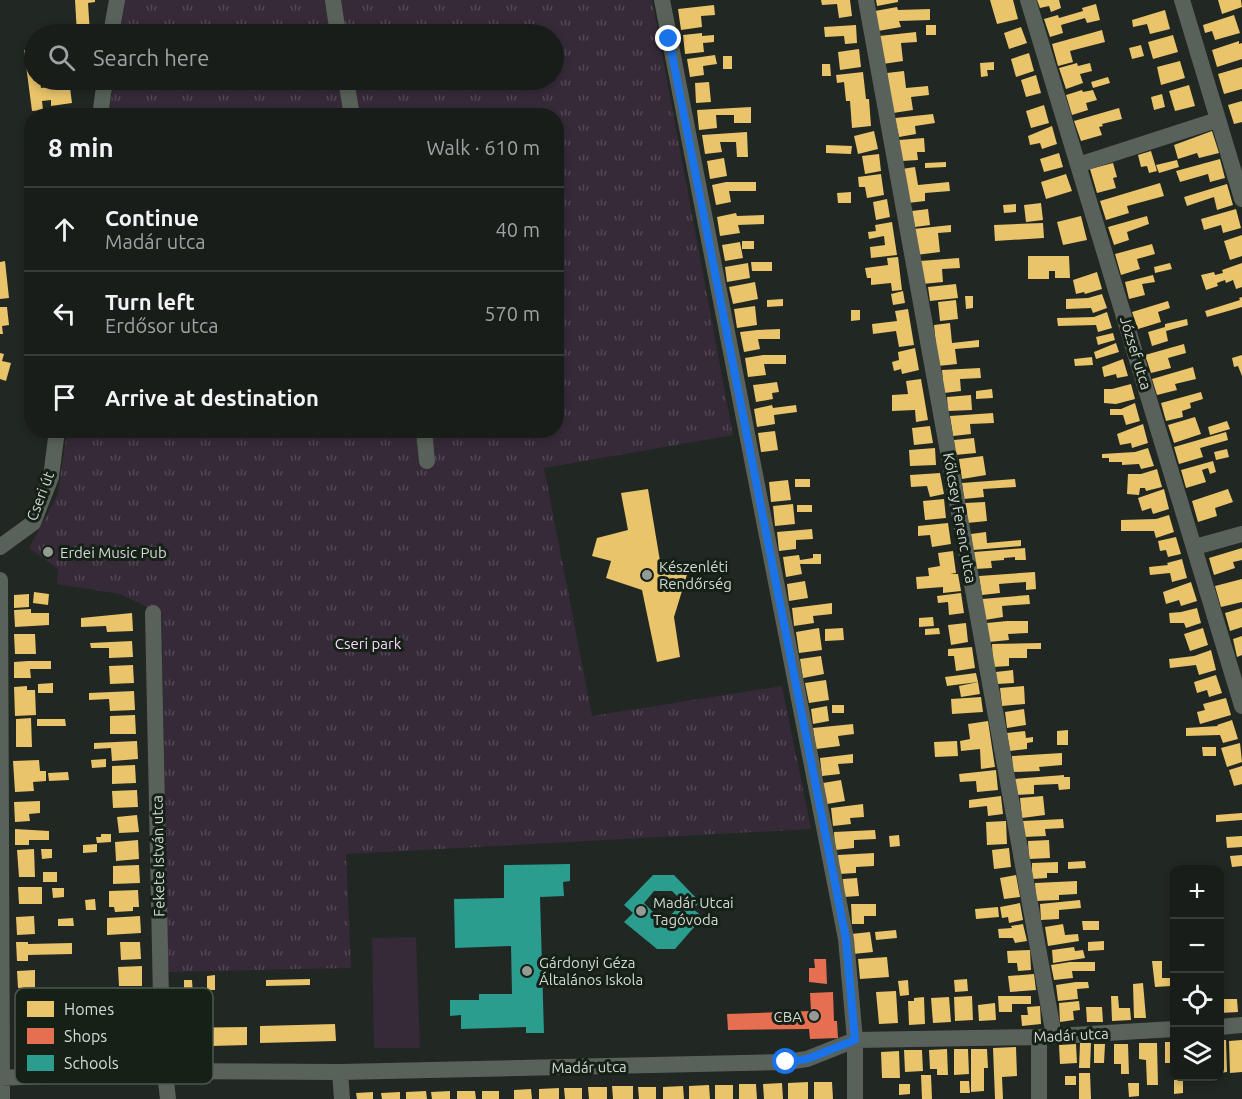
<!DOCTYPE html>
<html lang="en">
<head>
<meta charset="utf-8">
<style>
  body { margin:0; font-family:Ubuntu,sans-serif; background:#222623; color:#f1f3f6 }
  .controls { position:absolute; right:18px; bottom:18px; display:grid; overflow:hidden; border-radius:12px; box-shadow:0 3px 9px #0003 }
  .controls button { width:54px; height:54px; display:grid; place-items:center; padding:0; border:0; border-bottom:2px solid #373b39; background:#191d1a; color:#f1f3f6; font:30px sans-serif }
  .stop { position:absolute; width:18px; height:18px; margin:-14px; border:4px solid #1a73e8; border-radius:50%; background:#fff }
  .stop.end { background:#1a73e8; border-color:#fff; box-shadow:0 2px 6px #0008 }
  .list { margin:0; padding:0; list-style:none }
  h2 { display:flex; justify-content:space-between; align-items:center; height:78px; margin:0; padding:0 24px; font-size:26px }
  h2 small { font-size:20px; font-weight:400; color:#9fa2a2 }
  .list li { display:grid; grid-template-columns:39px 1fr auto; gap:18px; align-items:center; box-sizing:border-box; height:84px; padding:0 24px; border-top:2px solid #373b39 }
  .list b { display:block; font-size:22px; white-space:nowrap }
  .list p { margin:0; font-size:20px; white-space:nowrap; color:#9fa2a2 }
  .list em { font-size:20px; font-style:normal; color:#9fa2a2 }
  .icon { flex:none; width:33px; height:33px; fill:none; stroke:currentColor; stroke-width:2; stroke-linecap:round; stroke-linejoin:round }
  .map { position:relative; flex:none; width:1242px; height:1099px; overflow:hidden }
  .search { position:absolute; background:#191d1a; box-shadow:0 3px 9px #0003; left:24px; top:24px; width:540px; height:66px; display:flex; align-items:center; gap:15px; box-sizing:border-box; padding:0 21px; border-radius:33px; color:#9fa2a2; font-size:22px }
  .panel { position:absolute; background:#191d1a; box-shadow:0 3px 9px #0003; left:24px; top:108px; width:540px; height:330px; border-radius:24px }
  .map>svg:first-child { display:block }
  .grass { fill:#362a38 }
  .park { fill:url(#park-tufts) }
  .homes { fill:#e9c46a }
  .shops { fill:#e76f51 }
  .schools { fill:#2a9d8f; fill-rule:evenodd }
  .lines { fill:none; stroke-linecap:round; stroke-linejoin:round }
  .minor { stroke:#59625a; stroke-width:16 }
  .route { stroke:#1a73e8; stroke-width:8 }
  .poi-dot { fill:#949b95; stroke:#152016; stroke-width:2 }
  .labels { text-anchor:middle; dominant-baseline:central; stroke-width:6; stroke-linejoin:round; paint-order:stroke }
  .street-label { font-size:15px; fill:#d2dad3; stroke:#152016 }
  .poi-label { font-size:15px; fill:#d2dad3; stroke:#152016; text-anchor:start }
  .park-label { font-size:15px; fill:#f6d7fc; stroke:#152016 }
  .key { fill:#152016; stroke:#4e584f; stroke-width:1.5 }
  .key-label { font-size:16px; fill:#d2dad3 }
</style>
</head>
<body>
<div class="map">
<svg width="1242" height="1099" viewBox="0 0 1242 1099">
  <defs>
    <pattern id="park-tufts" width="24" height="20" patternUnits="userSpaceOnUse" patternTransform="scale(1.5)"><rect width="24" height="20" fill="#362a38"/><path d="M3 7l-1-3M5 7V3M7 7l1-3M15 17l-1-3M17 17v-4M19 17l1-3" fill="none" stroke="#524854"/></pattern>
  </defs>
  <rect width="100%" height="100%" fill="#212722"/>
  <!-- grass -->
  <path class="grass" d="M416 937 420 1048H374L372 938Z"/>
  <!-- park -->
  <path class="park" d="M125 0H652L733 435 544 468 592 716 782 686 811 829 346 854 351 968 167 972 162 614 120 594 57 584 58 569 29 548 58 494 67 431 556 430V116L109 115 114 80H554V34H120Z"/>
  <!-- homes -->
  <path class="homes" d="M75 0H95V2L88 3 90 34H77Z
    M821 0H850L852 16 839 18 837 4 822 5Z
    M876 0H898V2L877 6Z
    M990 0H1013L1018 19 997 24Z
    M1037 0H1059L1061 8 1051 12 1049 6 1040 8Z
    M1218 0H1241L1242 7 1222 14Z
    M1096 4 1100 20 1087 23 1085 18 1061 25 1063 33 1050 37 1044 19 1058 15 1059 18 1083 11 1082 8Z
    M714 5 715 15 701 16 702 27 681 30 678 9Z
    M897 7 898 10 930 9V20L899 21 901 27 878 31 875 11Z
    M1165 10 1170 29 1150 34 1147 24 1133 27 1132 20Z
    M1234 15 1240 33 1215 40 1212 31 1205 33 1203 25Z
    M856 25 857 43 845 44 844 36 825 37 824 27Z
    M926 25H936V35H926Z
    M1021 27 1027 43 1009 49 1004 33Z
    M1102 30 1105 42 1070 51 1073 62 1058 66 1052 44Z
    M916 32 917 42 901 43 903 61 883 64 879 36Z
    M702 33V36L714 35V42L703 43 704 52 685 54 683 35Z
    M1173 35 1178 52 1153 59 1148 42Z
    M1239 41V44L1242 43V59L1217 67 1212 50Z
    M1141 45 1144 56 1132 59 1129 48Z
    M34 49V80H40L41 88 49 87 48 80H69L72 103 51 106V100L42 101 43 110 32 111 24 50Z
    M859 49 861 67 840 70 838 52Z
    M1029 53 1034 71 1016 77 1011 59Z
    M715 55 717 64 703 66 704 75 690 77 687 59Z
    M723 56H732V69H723Z
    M1180 61 1185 78 1161 85 1157 67Z
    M994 62V70H987L988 76 981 77 980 63Z
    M1077 63 1078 66 1090 63 1092 71 1080 74 1083 83 1066 89 1059 68Z
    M822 64H830L831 76H822Z
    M1242 67V89L1224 94 1218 74Z
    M904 71 906 88 928 86 929 95 911 97 913 110 893 113 887 73Z
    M863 72 866 99H869L871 126 852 128 850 101H846L844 82 837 83 836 75Z
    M1036 75 1041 93 1026 97 1021 80Z
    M1108 77 1110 83 1093 88 1091 82Z
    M709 82 711 102 696 103 695 83Z
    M1189 85 1195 106 1175 111 1169 91Z
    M1082 90 1083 92 1093 90 1097 100 1086 103 1088 110 1072 115 1066 95Z
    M1162 94 1165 107 1154 110 1151 97Z
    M1242 101V122L1234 124 1228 105Z
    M1044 105 1049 123 1031 128 1026 111Z
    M751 107V123H734V115H716L717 128 699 130 697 110Z
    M1119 108 1122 119 1102 124 1103 126 1099 127 1102 135 1081 141 1074 121Z
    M933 114 935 123 915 126 916 134 899 137 895 118Z
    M1052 126 1057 144 1042 149 1040 143 1030 145 1028 136Z
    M874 131 878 149 858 154 854 136Z
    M1212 131 1219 153 1199 158 1197 153 1178 159 1174 145Z
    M747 132 748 157H737L736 142H720L722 152 705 154 702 135Z
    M924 138 925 152H917L918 160 902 161 899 140Z
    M826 145 852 146 851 154 826 153Z
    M1151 151 1157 171 1149 173 1147 166 1141 167 1138 155Z
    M1059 153 1063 167 1044 172 1040 159Z
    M879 154 881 171 865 174 862 156Z
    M724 158 727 176 710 179 707 161Z
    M1220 159 1225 178 1210 182 1208 174 1180 182 1176 171Z
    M1177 160 1179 167 1159 173 1156 165Z
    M946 162V167L925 168V163Z
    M1113 163 1117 177 1113 178 1116 188 1097 193 1090 169Z
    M915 167 918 185 949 182 950 191 925 193V201L908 203 902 169Z
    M881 174 884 195 867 198 865 187H859L858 177Z
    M1066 174 1072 191 1046 199 1041 182Z
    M726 182H756V191H729L731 202 716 205 712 185Z
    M1160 183 1164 196 1127 206 1129 213 1106 220 1100 201Z
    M1227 184 1233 205 1217 210 1214 197 1187 206 1184 197Z
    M851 192V203H838L837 193Z
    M887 199 890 217 876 220 873 202Z
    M1041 203 1043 220 1026 222 1024 205Z
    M1016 204V212L1004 213 1003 205Z
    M928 209 930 225 915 227 912 211Z
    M1236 209 1241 228 1223 233 1221 225 1204 230 1201 219Z
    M736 213 737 216 764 215V224L738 225 740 233 720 236 717 217Z
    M1081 216 1087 240 1063 245 1057 222Z
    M1147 216 1149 224 1127 232 1129 240 1114 245 1108 227Z
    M892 222 897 255 871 258 870 247 885 245 884 236 869 239 868 232 876 231 875 225Z
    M1043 223 1044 238 995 241 994 225Z
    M951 225V232L938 233 940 252 916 255 913 229Z
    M1242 235V256L1230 260 1224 241Z
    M742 241H754V249H742Z
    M740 242 743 258 725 261 722 245Z
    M1152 244 1155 254 1137 259 1140 269 1121 275 1115 254Z
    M1028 256H1069L1070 278H1055V271H1049V279H1028Z
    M898 257 902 290 892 291 891 283 871 285V278H867L865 268 888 265 887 258Z
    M959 258 960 268 942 269 943 282 922 284 920 261Z
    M5 261 9 298 0 299V262Z
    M751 262H772V271H752Z
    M748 263 750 278 727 282 725 267Z
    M1170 263 1172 269 1155 273 1154 267Z
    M1242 263V287L1236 289 1233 280 1226 283 1225 280 1217 283 1218 286 1206 290 1201 275 1214 272 1215 275 1223 273 1222 270Z
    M1097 272 1102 289 1085 294 1084 292 1076 294 1073 280Z
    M1153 275 1155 282 1142 284 1145 295 1129 299 1125 282Z
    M755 282 758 299 733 304 729 287Z
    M956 284 958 298 930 301 928 287Z
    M903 291 905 303 893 305 891 294Z
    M1102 294 1107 308 1093 313 1091 308 1066 309V299L1088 298Z
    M965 296H973V308L966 309Z
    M1242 297V307L1207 317 1205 311 1240 300 1239 298Z
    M783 299V306L767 307V300Z
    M956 300 958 319 940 321 938 302Z
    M1168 301 1170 308 1158 312 1161 322 1138 329 1132 312Z
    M755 306 757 325 737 328 734 309Z
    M0 307H7L9 325 2 326 3 334H0Z
    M908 309 914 345 899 347 896 331 873 334 872 324 897 321 895 311Z
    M851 310H860V320L851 321Z
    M1107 312 1112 328 1098 332 1096 325 1058 326 1057 318 1094 317Z
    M1187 319 1188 325 1166 331 1168 341 1152 346 1148 332 1165 327V324Z
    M950 323 952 343 979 340V347L955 349 957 364 938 366 934 325Z
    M780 329V339H758L760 349 744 352 740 332 757 330Z
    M1113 333 1115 340 1098 345 1096 337Z
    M1116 343 1119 352 1096 359 1094 352Z
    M1184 344 1186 353 1168 358 1171 368 1151 373 1145 355Z
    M915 348 919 370 902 374 901 369 894 371 892 362 899 360 898 352Z
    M0 353 4 354 2 361 11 363 6 381 0 379Z
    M763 355H786V364H764L766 375 748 377 745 358Z
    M1242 355V376L1238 366 1234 367 1232 358Z
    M1092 357 1093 365 1075 366 1074 359Z
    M1123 359 1128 376 1117 378 1116 374 1104 377 1102 367Z
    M1193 367 1196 379 1175 384 1177 390 1157 395 1152 379Z
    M980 368 981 378 960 379 961 391 944 393 942 370Z
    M921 379 928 420 916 422 915 410 892 411V395L908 394 906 381Z
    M777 382 779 392 772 393 773 399 756 402 753 385Z
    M1131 384 1135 399 1116 404 1104 403V389H1112Z
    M992 389 993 398 976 399V391Z
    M1201 392 1203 399 1190 403 1191 408 1182 411 1183 417 1166 421 1161 403Z
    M971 395 972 410 948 411 947 397Z
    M1135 403 1140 421 1126 425 1123 415H1110V409H1121Z
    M772 405 773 408 796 405 797 412 774 415 775 424 757 427 754 409Z
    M993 413 994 423 970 424 971 434 953 436 950 416Z
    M1195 417 1201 434 1174 443 1168 425Z
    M1227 421 1230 429 1210 435 1208 427Z
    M1143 424 1148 443 1132 448 1131 443 1120 445 1117 434Z
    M930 426 933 443 914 445 912 428Z
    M775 431 778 450 761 452 758 433Z
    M1226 432 1228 440 1200 448 1203 457 1179 464 1174 447Z
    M974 438 976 453 955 455 954 440Z
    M935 448 936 465 910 466 909 450Z
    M1148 448 1154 466 1141 469 1139 464 1122 465V462H1109V458H1102V454L1135 452Z
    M1227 449 1229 457 1216 460 1214 452Z
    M983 456 986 475 962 479 959 459Z
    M1213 461 1216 472 1210 474 1208 468 1202 470 1206 482 1186 488 1181 470Z
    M1157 469 1162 487 1146 491 1145 488H1140L1139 495 1127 494 1128 474H1141Z
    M940 473 944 494 930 497 927 486 911 487 910 475Z
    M795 479H810V487H795Z
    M1015 479 1016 487 983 489 984 497 964 499 962 483Z
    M788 480 791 500 771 502 769 482Z
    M648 489 662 573 689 568 674 617 680 657 657 662 642 590 606 578 611 561 592 556 597 538 628 530 621 493Z
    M1164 489 1169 509 1153 514 1151 508 1142 511 1138 498Z
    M1228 489 1233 502 1215 508 1217 516 1198 522 1192 501Z
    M944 499 946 518 925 520 923 501Z
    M985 502 987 521 967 523 965 503Z
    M793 504 795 524 775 526 773 506Z
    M797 505H812V512H797Z
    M1169 515 1174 532 1156 538 1154 531H1121V520L1156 519Z
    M948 523 951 544 932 547 930 535 918 536V526Z
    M812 529 813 539 796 540V549L779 551 777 532Z
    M986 532 987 543 1021 540V546L973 550 971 534Z
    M1176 537 1181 554 1168 557 1166 550 1160 551 1158 541Z
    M1025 548 1026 560H1015V557L1004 558V560L991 561 992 568 975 569 974 552Z
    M1242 548V560L1233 562 1235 568 1214 575 1209 558Z
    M953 551 956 573 950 574H958L961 591 943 593V587L917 589 916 577 929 576 928 568 940 566 938 553Z
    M813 554H821V564H800L802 574 786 577 783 557 799 555 800 560 813 558Z
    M1182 559 1187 578 1172 582 1170 573 1150 575 1149 567 1168 565 1167 563Z
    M1035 572 1036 589 1026 590V582L999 584 1000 593 982 595 979 576Z
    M1242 579V602L1221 607 1215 586Z
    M805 581 808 598 789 601 787 584Z
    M1191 582 1197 601 1181 606 1179 600 1166 604 1163 592Z
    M34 592 49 594 48 605 33 603Z
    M961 593 964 613 949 615 948 602 938 603 937 596Z
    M29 594V607L14 608V595Z
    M1029 595 1030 604 1002 606 1003 617 985 620 982 599Z
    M832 603V614L813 616 814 623 794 626 792 608Z
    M1197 608 1201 623 1186 628 1184 623H1170L1169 613 1181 612Z
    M1242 608V627L1230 631 1225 613Z
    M31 609V613H49V625L15 627 14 610Z
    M132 613 133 631 107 632 106 626 81 627V618Z
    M933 617 934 626 919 627V618Z
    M1007 621H1028V633L1008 634 1009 640 989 642 987 623Z
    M966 623 968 642 951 645 948 625Z
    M819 628 822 650 799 653 796 632Z
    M843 628 844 640 825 641V629Z
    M939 628 940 634 925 635V629Z
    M1203 628 1208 645 1190 651 1184 634Z
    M14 634H35L36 654H15Z
    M1242 636V655L1237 657 1233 639Z
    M132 641 133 657 109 658V648H91L90 643Z
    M1041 643V649H1027V658H1009V666L993 667 992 644Z
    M972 647 975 668 956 671 954 656H948V649Z
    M1211 650 1216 670 1199 675 1196 665 1170 668 1169 659 1194 656Z
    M821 656 824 674 803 678 800 659Z
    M28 661H51V669H30L31 678H14V662Z
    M133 665 134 683 110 684 109 666Z
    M1013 670 1014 683 997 684 996 672Z
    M976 673 978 682 947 686 945 677Z
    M1216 675 1222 693 1209 697 1207 690 1197 693 1194 682Z
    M826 680 829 700 809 703 805 683Z
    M978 682 980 694 961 697 959 686Z
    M53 683V693H38V684Z
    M27 686V690H35L36 715 15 716 14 687Z
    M1024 686 1025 704 1002 706 1000 688Z
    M134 691 135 710 110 711 109 699 89 700V693Z
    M981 697 983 712 952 714 951 699Z
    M1226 698 1231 715 1200 724 1197 712 1205 710 1203 704Z
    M832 705H844V713H832Z
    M827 706 829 721 813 724 811 709Z
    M1024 709 1026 725 1007 728 1005 712Z
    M135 715 136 734H110V716Z
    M31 718 32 747H16V719Z
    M37 719H65L66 726H37Z
    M1232 720 1238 739 1223 743 1220 735 1186 736V728L1218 726 1217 725Z
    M988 721 995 767 981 769 980 749 961 751 960 741 970 739 968 724Z
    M853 724 854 734 838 736 840 746 816 749 813 728Z
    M1068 730V745H1057V731Z
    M1025 731 1026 738 1033 737V742L1027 743V749L1010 751 1007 733Z
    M137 741 138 759 112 761 111 748 94 749V743Z
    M957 741 958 756 935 757 934 742Z
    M1240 743 1242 762 1227 767 1221 748Z
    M1202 747H1216V756H1203Z
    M1062 753V765L1039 767 1040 771 1013 772 1012 756Z
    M853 754V763L838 764 840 774 822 776 820 758Z
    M106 759V767L92 768 91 760Z
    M39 760 40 771H46V781L33 782 34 791 15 792 13 761Z
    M135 765 136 783 112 784V766Z
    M1242 766V784L1234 786 1229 770Z
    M996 770 998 790 977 792 976 781 960 782 959 774Z
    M68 772 69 780 49 781 48 773Z
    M1064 775V777H1070V789L1059 790 1058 784 1034 785V794L1016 795 1014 779Z
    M841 780 845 801 827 804 823 783Z
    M137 790 138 807 113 808 112 791Z
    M1001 796 1003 814 988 816 987 806 969 808V800Z
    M1043 796 1045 815 1022 818 1020 798Z
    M40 801V813L29 814 30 821 15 822 14 802Z
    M863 804 864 817 850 818 851 824 833 826 831 808Z
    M1242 813V820L1216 822V815Z
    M137 815 139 832 119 833 117 817Z
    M1063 819 1064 828 1045 829 1046 836 1024 837 1023 821Z
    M1006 821 1007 844 987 845 986 822Z
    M15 829 49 831V840H29V845H15Z
    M875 830 876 839 854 840V848L835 850 834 832Z
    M101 834H111V842L97 843 96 837H101Z
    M899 835 900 846 890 847 889 836Z
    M1242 836V847L1227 848 1226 837Z
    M138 840 139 859 116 861 115 842Z
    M1049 840 1050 858 1029 859 1028 841Z
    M97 844V852L83 853V845Z
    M1009 848 1011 867 994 869 992 850Z
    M34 849 35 877H19L17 850Z
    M41 849H52V858L42 859Z
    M874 853V866L856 867V873L839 874 838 855Z
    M1242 855V866L1232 867 1230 856Z
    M1085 861 1086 868 1068 869V862Z
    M1058 862V873H1047V878L1032 879V863Z
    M139 865 140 883 113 884V866Z
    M43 872H57V882H43Z
    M1016 875 1020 897 1004 899 1000 878Z
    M857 878 859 896 844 897 843 879Z
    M1077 881V894L1059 895V900L1036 901 1035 883Z
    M18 887H42V904H19Z
    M52 888H64V897L53 898Z
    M138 890 139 907H133V911L115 912 114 907H109V891Z
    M95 899 96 910H86L85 900Z
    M1080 900 1081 908 1059 910V919L1041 920 1040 904Z
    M1020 903 1023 920 1009 923 1008 917 1002 918 1000 907Z
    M851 904H876V916H864V924H852Z
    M998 907 999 917 976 919 975 909Z
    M34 916 35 934 17 935 16 917Z
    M140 916 141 933 107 935V918Z
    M73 918 74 926H58V919Z
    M1082 921H1099V930H1083Z
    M1023 924 1027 941 1015 943 1013 938H999L998 929 1012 928 1011 926Z
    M1063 924 1065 935 1078 934 1079 941 1048 946 1045 927Z
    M896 930 897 938 876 940 875 932Z
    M870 932 873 952 853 954 851 934Z
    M1104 941V950L1088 951V942Z
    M16 942H28V944L72 943V954L28 955V961H17Z
    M120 942H140L141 959 121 960Z
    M1074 947 1075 951 1083 950 1085 958 1053 963 1052 950Z
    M1030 950 1031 970 1018 971 1017 963H1008L1007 951Z
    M887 957 889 977 860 979 858 959Z
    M1152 961H1162V978H1170L1171 986 1155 987Z
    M1095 962V971H1072L1073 978 1054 980 1051 965 1070 962Z
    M142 966V986H119L118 967Z
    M35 970V987L18 988 17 971Z
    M1034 974 1036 990 1010 992 1008 976Z
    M1220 974H1223L1224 999H1237L1238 1012 1220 1013Z
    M215 975V990H207V976Z
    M310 979V985L266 986V980Z
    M967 979 968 991 955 992 954 980Z
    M184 980H192L193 995H184Z
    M908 980 909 995 900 996 898 981Z
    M1076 982H1088L1089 988 1077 989 1078 999 1058 1001 1056 985Z
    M1143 983 1146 1018H1134L1133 984Z
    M896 991 898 1023 879 1024 876 992Z
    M972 996 973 1020 955 1021 954 997Z
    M998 996H1031V1004H1012V1012H999Z
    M1111 996H1118L1119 1008H1130L1131 1020 1112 1021Z
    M924 997 925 1024 909 1025 908 1001H914V998Z
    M949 997 951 1022 933 1023 931 998Z
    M1079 1001 1080 1010 1073 1011 1074 1020 1060 1022 1059 1003Z
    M995 1003 996 1020 979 1021 978 1005Z
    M1040 1006 1041 1024 1022 1026 1021 1015H1028L1027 1007Z
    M1086 1007H1102L1103 1022H1087Z
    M335 1024 336 1041 260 1043V1026Z
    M247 1027V1045L175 1047V1028Z
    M1220 1040H1226L1227 1072 1220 1073Z
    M1242 1040V1072L1230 1073 1229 1041Z
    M1165 1042H1174V1067H1171V1063H1165Z
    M1080 1043H1091L1090 1068H1079Z
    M1139 1043H1157L1158 1085H1147L1146 1060 1139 1059Z
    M1076 1044 1077 1063 1060 1064 1059 1045Z
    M1094 1044H1105L1104 1063H1094Z
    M1114 1044H1128L1129 1074H1121V1064H1114Z
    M1016 1047 1017 1076 1002 1077 1003 1099H995L993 1048Z
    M947 1049 948 1075H937V1069H930L929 1050Z
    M954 1049H968L969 1074 954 1075Z
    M971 1049H987L988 1068H984V1091L971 1092Z
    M904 1050H922L923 1071 905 1072Z
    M899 1051 900 1078H882L881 1052Z
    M1079 1073H1090L1091 1099H1079Z
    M921 1075H931L932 1099H922Z
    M1065 1076H1076V1085H1065Z
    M1183 1079V1093L1174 1094V1080Z
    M960 1081H969L970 1093H960Z
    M808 1082V1099H788V1083Z
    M814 1082H832L833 1099H814Z
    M782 1083 783 1099H764L763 1084Z
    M1128 1083H1139V1096L1129 1097Z
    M739 1084H756L757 1099H739Z
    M899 1084H910V1094L899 1095Z
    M709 1085 710 1099H689V1086Z
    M715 1085H733V1099H715Z
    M612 1086H633V1099H613Z
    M683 1086 684 1099H663V1087Z
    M588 1087H607V1099H589Z
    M638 1087H656V1099H639Z
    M559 1088V1099H539V1089Z
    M564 1088H582V1099H565Z
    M531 1089 532 1099H514V1090Z
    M426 1091 427 1099H406V1092Z
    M450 1091V1099H432L431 1092Z
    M457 1091H475L476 1099H457Z
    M482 1091H499V1099H482Z
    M373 1092V1099H357L356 1093Z
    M400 1092V1099H382L381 1093Z"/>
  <!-- shops -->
  <path class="shops" d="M814 959H826L827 984 809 982V968H815Z
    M833 992 834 1021H837L838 1038 810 1039 809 1029 728 1030 727 1014 811 1011 810 993Z"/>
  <!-- schools -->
  <path class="schools" d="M570 864V881L563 882 564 896 540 897 544 1033H526V1027L461 1029V1015L450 1016V1000H479V994H512L511 946 455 948 454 899 504 898V865Z
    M653 875H674L700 902 693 909 703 917 675 949H657L624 922 633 913 624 905ZM654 891H672L683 902 668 918 660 919 644 903Z"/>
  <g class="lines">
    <!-- minor -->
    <path class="minor" d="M333 0 338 34
      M662 0 846 939 855 1040V1099
      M866 0 1054 1036
      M1028 0 1242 706
      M1182 0 1242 199
      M111 34 117 0
      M346 80 352 116
      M100 116 105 80
      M1078 165 1217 120
      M424 430 427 461
      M0 547 33 523 51 477 57 430
      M1195 547 1242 534
      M0 580 2 1099
      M153 613 162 1046 168 1099
      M1220 1027 1242 1025
      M1039 1037V1099
      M340 1072 342 1099
      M0 1078 151 1071 340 1072 786 1062 807 1059 855 1040 1039 1037 1174 1029"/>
  </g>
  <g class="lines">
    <!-- route -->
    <path class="route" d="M669 39 846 939 855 1040 807 1059 786 1062"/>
  </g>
  <!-- markers -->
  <g class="poi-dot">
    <circle cx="48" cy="552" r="6"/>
    <circle cx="647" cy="575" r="6"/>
    <circle cx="641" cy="911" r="6"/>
    <circle cx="527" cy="971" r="6"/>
    <circle cx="814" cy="1016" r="6"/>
  </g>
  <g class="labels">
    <!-- street labels -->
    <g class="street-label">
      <text transform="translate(1136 353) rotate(73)">József utca</text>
      <text transform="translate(40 496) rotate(-69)">Cseri út</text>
      <text transform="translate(960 518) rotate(80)">Kölcsey Ferenc utca</text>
      <text transform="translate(158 856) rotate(-91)">Fekete István utca</text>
      <text transform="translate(1071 1035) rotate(-3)">Madár utca</text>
      <text transform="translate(589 1067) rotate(-1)">Madár utca</text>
    </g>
    <!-- poi labels -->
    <g class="poi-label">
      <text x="60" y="552">Erdei Music Pub</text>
      <text x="659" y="566">Készenléti<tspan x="659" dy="17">Rendőrség</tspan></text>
      <text x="653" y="902">Madár Utcai<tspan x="653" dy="17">Tagóvoda</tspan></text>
      <text x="539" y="962">Gárdonyi Géza<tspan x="539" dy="17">Általános Iskola</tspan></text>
      <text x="802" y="1016" text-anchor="end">CBA</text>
    </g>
    <!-- park labels -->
    <g class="park-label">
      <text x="368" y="643">Cseri park</text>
    </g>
  </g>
  <!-- legend -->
  <rect x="15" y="988" width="198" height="96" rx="9" class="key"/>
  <rect x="27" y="1001" width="27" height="16" fill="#e9c46a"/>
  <rect x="27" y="1028" width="27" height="16" fill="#e76f51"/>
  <rect x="27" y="1055" width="27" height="16" fill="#2a9d8f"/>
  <g class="key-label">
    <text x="64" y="1015">Homes</text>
    <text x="64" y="1042">Shops</text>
    <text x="64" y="1069">Schools</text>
  </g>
</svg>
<div class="controls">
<button>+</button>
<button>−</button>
<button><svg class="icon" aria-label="locate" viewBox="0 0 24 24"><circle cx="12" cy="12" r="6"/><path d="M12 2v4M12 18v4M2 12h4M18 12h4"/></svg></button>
<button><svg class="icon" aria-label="layers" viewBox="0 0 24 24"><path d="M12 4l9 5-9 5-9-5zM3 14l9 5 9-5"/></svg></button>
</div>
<div class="stop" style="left:786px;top:1062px"></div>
<div class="stop end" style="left:669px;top:39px"></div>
<div class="search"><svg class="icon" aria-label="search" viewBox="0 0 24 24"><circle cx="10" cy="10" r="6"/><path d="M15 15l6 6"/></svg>Search here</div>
<section class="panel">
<h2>8 min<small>Walk · 610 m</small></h2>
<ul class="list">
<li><svg class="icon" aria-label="ahead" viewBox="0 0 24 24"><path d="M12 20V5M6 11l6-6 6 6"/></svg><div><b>Continue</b><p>Madár utca</p></div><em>40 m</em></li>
<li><svg class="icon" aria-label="left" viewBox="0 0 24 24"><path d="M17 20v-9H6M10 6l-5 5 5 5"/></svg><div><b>Turn left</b><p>Erdősor utca</p></div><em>570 m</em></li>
<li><svg class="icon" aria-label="arrive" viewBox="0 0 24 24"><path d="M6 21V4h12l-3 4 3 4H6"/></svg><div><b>Arrive at destination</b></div></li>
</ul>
</section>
</div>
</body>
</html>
